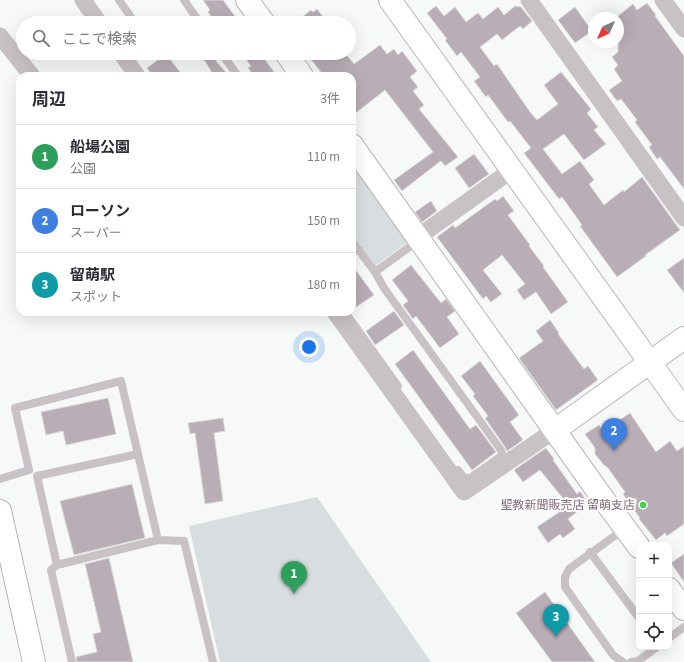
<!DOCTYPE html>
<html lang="ja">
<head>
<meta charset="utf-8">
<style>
  body { margin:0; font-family:"Source Sans 3","Noto Sans JP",sans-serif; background:#f7f7f7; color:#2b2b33 }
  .controls { position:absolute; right:12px; bottom:12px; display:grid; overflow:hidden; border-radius:8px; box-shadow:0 4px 16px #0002 }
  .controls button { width:36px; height:36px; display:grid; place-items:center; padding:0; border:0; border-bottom:1px solid #e1e1e2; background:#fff; color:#2b2b33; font:20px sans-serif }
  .compass { position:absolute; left:588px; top:12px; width:36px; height:36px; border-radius:50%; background:#fff; box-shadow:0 4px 16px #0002; rotate:225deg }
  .you { position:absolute; left:309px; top:347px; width:14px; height:14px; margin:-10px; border:3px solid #fff; border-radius:50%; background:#1a73e8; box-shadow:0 0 0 6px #1a73e833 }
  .badge { display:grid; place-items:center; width:26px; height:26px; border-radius:50%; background:#7c3aed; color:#fff; font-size:13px; font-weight:700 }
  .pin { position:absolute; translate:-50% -33px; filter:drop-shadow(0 1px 2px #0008) }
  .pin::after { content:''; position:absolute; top:21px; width:14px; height:12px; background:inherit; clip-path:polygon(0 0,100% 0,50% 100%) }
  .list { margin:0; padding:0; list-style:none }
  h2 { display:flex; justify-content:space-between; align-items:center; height:52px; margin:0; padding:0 16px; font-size:17px }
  h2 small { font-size:13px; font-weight:400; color:#7c7c81 }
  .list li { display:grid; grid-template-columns:26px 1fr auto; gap:12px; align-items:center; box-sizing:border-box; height:64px; padding:0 16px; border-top:1px solid #e1e1e2 }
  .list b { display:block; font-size:15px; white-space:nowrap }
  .list p { margin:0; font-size:13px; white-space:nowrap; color:#7c7c81 }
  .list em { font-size:13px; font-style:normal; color:#7c7c81 }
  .icon { flex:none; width:22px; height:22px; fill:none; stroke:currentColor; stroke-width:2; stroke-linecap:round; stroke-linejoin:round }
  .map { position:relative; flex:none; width:684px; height:662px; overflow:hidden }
  .search { position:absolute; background:#fff; box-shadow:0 4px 16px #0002; left:16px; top:16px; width:340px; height:44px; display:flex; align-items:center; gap:10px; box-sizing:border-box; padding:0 14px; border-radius:22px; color:#7c7c81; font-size:15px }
  .panel { position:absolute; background:#fff; box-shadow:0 4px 16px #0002; left:16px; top:72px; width:340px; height:244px; border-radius:12px }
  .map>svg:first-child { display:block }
  .green { fill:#d8dde0 }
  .building { fill:#b9adb6; stroke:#d9dbdb }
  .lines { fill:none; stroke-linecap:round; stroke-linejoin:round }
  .secondary-casing { stroke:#bdb3ba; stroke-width:24 }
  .lane { stroke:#c8c1c6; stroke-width:8 }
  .street { stroke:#c8c1c6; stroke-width:17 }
  .secondary { stroke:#fff; stroke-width:22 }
  .poi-dot { fill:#3bd545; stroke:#fff; stroke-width:1.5 }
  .labels { text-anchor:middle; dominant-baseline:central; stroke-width:4; stroke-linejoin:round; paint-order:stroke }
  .poi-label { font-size:12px; fill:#856b7e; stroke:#fff; text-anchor:end }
</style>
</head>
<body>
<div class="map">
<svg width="684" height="662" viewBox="0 0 684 662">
  <rect width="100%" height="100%" fill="#f7f9f9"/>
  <!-- green -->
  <path class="green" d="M352 159 410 241 375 266 352 233Z
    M317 497 431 662H220L189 526Z"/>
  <!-- building -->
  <path class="building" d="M203 0H223L240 23H216L208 12 210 10Z
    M647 3 656 15 655 16 684 56V189L660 157 657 159 649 147 652 145 635 122 637 120 621 99 617 101 609 90 622 81 614 69 618 65 612 57 618 52V16L633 4 637 10Z
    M436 6 444 16 455 7 466 22 478 13 483 19 498 7 504 15 515 6 521 7 532 21 523 29 520 26 502 40 497 34 480 47 494 66 497 64 530 112 537 120 558 104 544 85 561 72 591 109 587 113 598 127 594 130 606 144 584 160 564 134 543 149 562 174 580 161 594 180 589 184 604 205 623 190 624 192 642 177 680 230 645 255 646 256 617 277 580 226 582 225 562 197 559 199 524 153 531 148 510 121 508 122 488 95 486 97 474 81 480 77 461 52 457 56 445 40 447 39 427 13Z
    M575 7 592 31 575 43 558 20Z
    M317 9 328 23H295L311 10 313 12Z
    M380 45 387 54 394 49 398 55 402 51 417 71 410 77 418 87 413 91 424 105 419 109 458 157 445 166 441 161 438 163 402 191 394 180 433 152 385 90 352 116V76H324L306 53H345L354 64Z
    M200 53H209L229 76H214Z
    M241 53H260L277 76H254L248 68 251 66Z
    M166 54 183 76H153L147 68Z
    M474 154 489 174 469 188 455 168Z
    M503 196 514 211 508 215 530 245 529 246 544 266 543 267 568 302 551 314 536 292 524 300 517 290 525 284 502 255 483 270 502 294 491 302 486 296 483 299 437 237 453 225 455 228 495 199 497 201Z
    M431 201 437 211 422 222 415 212Z
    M684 258V293L667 270Z
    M352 265 374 295 352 310Z
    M411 265 441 303 446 299 455 311 447 317 459 334 440 348 416 316 413 319 403 305 408 301 392 280Z
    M394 311 404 325 375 345 366 331Z
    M550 320 559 333 558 334 584 369 588 366 598 380 556 410 519 358 543 341 536 331Z
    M413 350 470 429 476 425 496 452 472 470 395 364Z
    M480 361 519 415 510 422 523 440 507 451 505 447 485 418 488 416 473 396 475 394 461 376Z
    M108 398 116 434 66 445 63 431 46 435 41 412Z
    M630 413 656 452 670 441 677 451 684 446V524L667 536 665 533 656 540 639 519 640 518 623 494 625 492 608 468 604 465 599 459 595 454V448L585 434 599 425 603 431Z
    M223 418 225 431 214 433 223 501 205 504 195 433 190 434 188 423Z
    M546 448 554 459 553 460 577 494 580 491 588 503 568 519 575 529 563 538 560 534 548 543 537 527 567 507 564 503 566 502 540 470 523 482 514 470Z
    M132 484 145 538 74 555 60 501Z
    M684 554V582L671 563Z
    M109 558 133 662H77L76 657 97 652 93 634 101 632 85 564Z
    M545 592 595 662H552L516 613Z"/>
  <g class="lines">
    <defs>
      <path id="secondary" d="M247 0 264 23
        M390 0 684 410
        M286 53 302 76
        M352 145 599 493 639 547
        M555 430 684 338
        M0 511 34 662
        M669 589 684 609"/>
    </defs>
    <!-- secondary casing -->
    <use href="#secondary" class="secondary-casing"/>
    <!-- lane -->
    <path class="lane" d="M119 0 135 23
      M184 0 200 23
      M221 53 238 76
      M352 241 375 272 384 288 501 450 502 454 500 457 470 478H464L458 470
      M375 272 419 240
      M345 312 398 386
      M0 479 29 470 15 408 121 381 158 540
      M590 552 639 618
      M57 565 37 476 138 454
      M669 638 684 627
      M72 662 51 570 57 565 158 540 184 541 213 662
      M623 662 613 655 565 587V577L569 569 624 529
      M631 662 638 661 657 647"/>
    <!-- street -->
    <path class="street" d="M83 0 99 23
      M529 0 684 218
      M663 0 684 29
      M0 36 32 76
      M121 53 137 76
      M418 237 512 170
      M335 312 464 492 555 430"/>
    <!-- secondary -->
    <use href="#secondary" class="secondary"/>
  </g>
  <!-- markers -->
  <circle class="poi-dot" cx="643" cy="505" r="4"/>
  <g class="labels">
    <!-- poi labels -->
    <g class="poi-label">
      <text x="635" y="505">聖教新聞販売店 留萌支店</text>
    </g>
  </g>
</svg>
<div class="controls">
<button>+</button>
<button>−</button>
<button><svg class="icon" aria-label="locate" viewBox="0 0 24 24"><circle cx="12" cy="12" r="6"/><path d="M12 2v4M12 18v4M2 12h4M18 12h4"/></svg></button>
</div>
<svg class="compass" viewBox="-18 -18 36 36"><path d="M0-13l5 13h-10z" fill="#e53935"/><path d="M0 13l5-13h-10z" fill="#7c7c81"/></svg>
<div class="you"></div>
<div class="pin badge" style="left:294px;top:594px;background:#2e9e5b">1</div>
<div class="pin badge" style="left:614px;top:451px;background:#3f7fe0">2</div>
<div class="pin badge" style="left:556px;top:637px;background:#0f9aa8">3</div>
<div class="search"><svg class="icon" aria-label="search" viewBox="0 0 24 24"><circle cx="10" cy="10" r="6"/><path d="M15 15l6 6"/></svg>ここで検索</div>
<section class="panel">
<h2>周辺<small>3件</small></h2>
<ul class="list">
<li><span class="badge" style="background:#2e9e5b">1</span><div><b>船場公園</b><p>公園</p></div><em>110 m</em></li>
<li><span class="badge" style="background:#3f7fe0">2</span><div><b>ローソン</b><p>スーパー</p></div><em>150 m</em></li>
<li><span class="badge" style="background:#0f9aa8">3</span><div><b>留萌駅</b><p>スポット</p></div><em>180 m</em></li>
</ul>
</section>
</div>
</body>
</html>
